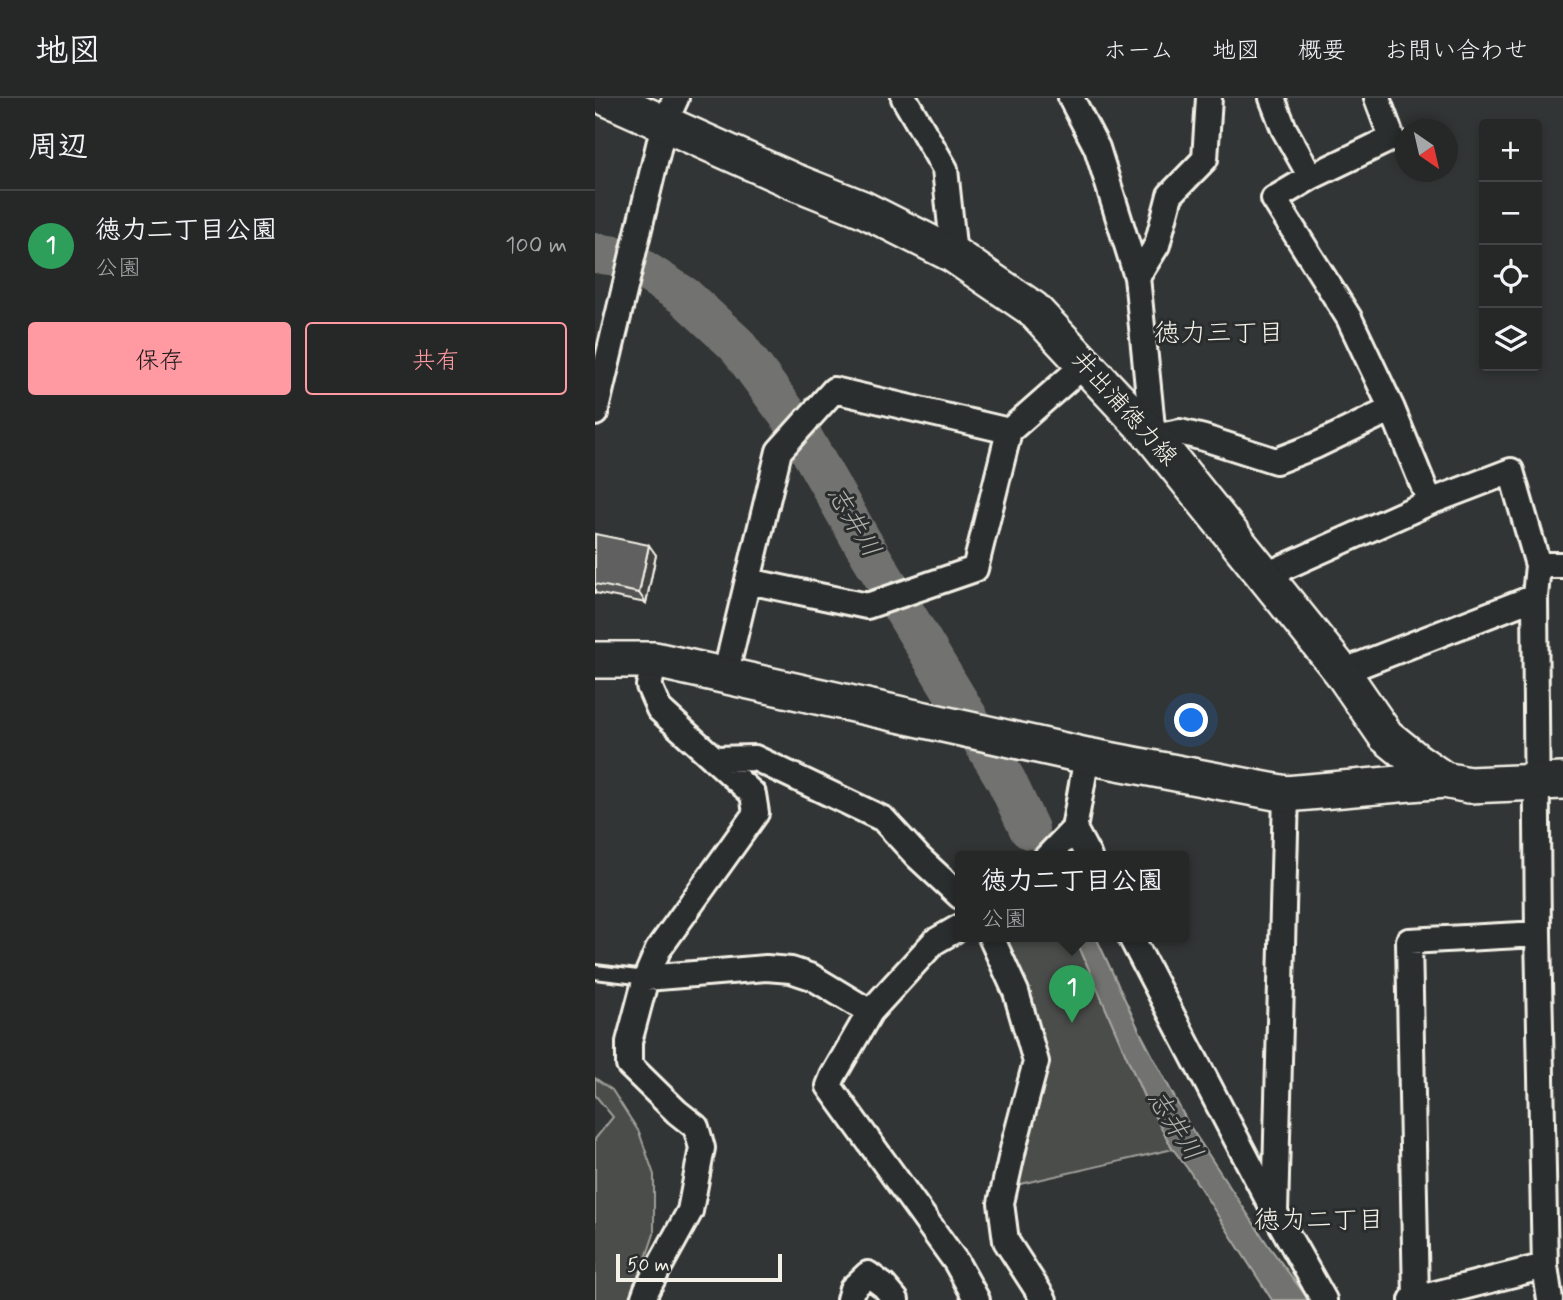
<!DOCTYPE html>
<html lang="ja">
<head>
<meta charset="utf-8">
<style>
  body { margin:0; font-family:Mynerve,"Klee One",sans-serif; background:#323434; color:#f1f3f6 }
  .controls { position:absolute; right:21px; top:21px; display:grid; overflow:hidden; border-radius:7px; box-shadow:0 4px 10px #0003 }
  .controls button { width:63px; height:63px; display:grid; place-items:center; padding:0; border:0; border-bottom:2px solid #424445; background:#262828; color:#f1f3f6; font:35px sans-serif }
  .compass { position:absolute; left:800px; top:21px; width:63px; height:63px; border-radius:50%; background:#262828; box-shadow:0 4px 10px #0003; rotate:146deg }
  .scale { position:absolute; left:21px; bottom:18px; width:166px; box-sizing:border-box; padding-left:7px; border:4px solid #f4f1e8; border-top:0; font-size:19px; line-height:24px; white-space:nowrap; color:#f4f1e8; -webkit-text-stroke:5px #2a2d2e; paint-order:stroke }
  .you { position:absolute; left:597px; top:623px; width:24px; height:24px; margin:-18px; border:5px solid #fff; border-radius:50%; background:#1a73e8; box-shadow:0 0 0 10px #1a73e833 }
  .badge { display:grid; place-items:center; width:46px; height:46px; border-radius:50%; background:#ff9aa2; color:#fff; font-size:23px; font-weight:700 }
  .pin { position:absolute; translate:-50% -58px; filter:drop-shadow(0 2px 4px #0008) }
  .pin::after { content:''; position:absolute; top:37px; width:24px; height:21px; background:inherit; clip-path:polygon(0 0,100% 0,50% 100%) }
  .popup { position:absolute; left:360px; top:753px; width:234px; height:91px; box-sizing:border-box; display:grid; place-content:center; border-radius:7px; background:#262828; filter:drop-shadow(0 2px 5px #0005); font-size:23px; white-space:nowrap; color:#a4a6a8 }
  .popup b { font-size:26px; color:#f1f3f6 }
  .popup::after { content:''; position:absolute; left:50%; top:100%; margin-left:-14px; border:14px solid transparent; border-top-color:#262828 }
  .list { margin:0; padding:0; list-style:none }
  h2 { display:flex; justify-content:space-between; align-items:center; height:91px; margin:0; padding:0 28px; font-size:30px }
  h2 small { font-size:23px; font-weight:400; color:#a4a6a8 }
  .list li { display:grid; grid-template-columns:46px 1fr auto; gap:21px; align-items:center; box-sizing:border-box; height:112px; padding:0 28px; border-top:2px solid #424445 }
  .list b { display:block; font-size:26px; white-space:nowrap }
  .list p { margin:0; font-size:23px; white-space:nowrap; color:#a4a6a8 }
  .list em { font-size:23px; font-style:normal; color:#a4a6a8 }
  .actions { display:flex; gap:14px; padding:21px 28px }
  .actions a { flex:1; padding:16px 0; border:2px solid #ff9aa2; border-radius:7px; text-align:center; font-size:24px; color:#ff9aa2 }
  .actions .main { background:#ff9aa2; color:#111 }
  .icon { flex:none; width:38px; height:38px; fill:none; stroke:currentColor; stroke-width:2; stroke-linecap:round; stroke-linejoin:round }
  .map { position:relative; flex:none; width:968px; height:1202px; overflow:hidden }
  header { display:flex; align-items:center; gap:42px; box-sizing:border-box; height:98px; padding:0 35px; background:#262828; border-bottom:2px solid #424445 }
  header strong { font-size:33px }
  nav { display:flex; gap:38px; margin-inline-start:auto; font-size:24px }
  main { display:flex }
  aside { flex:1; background:#262828 }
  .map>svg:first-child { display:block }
  .green { fill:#4b4d4c; stroke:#a09f9a; stroke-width:2 }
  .water { fill:#727370; stroke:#a6a5a0; stroke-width:2 }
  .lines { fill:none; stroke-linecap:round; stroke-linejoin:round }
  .river { stroke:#727370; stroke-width:40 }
  .lane-casing { stroke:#f4f1e8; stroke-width:18 }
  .street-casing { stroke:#f4f1e8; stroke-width:30 }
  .secondary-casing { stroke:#f4f1e8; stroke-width:40 }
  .lane { stroke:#2a2d2e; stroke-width:12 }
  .street { stroke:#2a2d2e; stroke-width:24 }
  .secondary { stroke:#2a2d2e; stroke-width:35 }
  .wall { fill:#525352; stroke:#f4f1e8; stroke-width:2 }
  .shaded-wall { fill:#424342; stroke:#f4f1e8; stroke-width:2 }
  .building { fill:#5f605f; stroke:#f4f1e8; stroke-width:2 }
  .labels { text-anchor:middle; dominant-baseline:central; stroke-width:6; stroke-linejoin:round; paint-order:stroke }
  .street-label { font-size:24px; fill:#f4f1e8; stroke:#2a2d2e }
  .neighbourhood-label { font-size:26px; fill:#f4f1e8; stroke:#2a2d2e }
  .water-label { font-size:26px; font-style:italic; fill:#b3b2ac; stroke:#2a2d2e }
</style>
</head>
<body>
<header>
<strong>地図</strong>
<nav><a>ホーム</a><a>地図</a><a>概要</a><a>お問い合わせ</a></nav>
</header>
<main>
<aside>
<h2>周辺<small></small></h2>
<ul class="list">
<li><span class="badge" style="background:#2e9e5b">1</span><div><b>徳力二丁目公園</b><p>公園</p></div><em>100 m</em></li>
</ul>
<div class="actions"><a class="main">保存</a><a>共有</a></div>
</aside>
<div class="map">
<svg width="968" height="1202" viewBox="0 0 968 1202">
  <rect width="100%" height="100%" fill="#323535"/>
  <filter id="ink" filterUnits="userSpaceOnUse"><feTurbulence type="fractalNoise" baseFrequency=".0143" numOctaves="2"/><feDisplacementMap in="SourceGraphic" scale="14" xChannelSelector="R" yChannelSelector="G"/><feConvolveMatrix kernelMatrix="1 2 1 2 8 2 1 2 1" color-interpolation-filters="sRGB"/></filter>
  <g filter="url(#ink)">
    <!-- green -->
    <path class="green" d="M403 839H480L550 1001 578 1051 417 1088 446 975Z
      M0 980 17 992 44 1034 59 1077V1136L37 1202H0V1041L18 1019 0 997Z"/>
    <!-- water -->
    <path class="water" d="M411 682 456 759H442Z
      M480 839H501L544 932 594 1027 673 1147 714 1202H677L595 1074 578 1051 550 1001Z"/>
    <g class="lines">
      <!-- river -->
      <path class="river" d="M0 155 28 159 89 198 141 246 200 326 265 440 411 682 434 731"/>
      <defs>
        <path id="lane" d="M0 874 51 880"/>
        <path id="street" d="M309 0 350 71 359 157
          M476 0 502 50 542 179 558 339 585 334 609 340 681 363 720 348 797 311
          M677 0 689 31 716 79
          M782 0 797 40 716 79 679 101 754 220 797 311 835 404
          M542 179 562 147 575 97 610 61 614 0
          M0 315 69 26 81 0
          M943 467H968
          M669 478 835 404 916 373 943 467 940 499 943 836 950 1168 955 1202
          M153 483 272 508 380 471 414 333
          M747 574 940 499
          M130 578 184 353 239 292 414 333 490 266
          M119 661 160 660 288 721 323 759 365 798
          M479 731 494 759
          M452 759 479 731 492 658
          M365 829 339 844 275 914 238 978 234 988 361 1164 382 1202
          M396 839 421 894 441 964 419 1047 406 1105 411 1143 449 1202
          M536 839 680 1115 729 1202
          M51 880 171 870 196 872 217 879 275 914
          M680 1115 691 696
          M821 1201 814 843 943 836
          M48 1202 52 1191 95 1113 107 1050 101 1029 82 1014 34 967V944L51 880 63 852 161 715 158 696 64 611 54 588 60 562
          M254 1202 257 1191 273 1176 289 1188 301 1202
          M817 1202 950 1168"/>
        <path id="secondary" d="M12 0 198 83 268 111 359 157 438 211 558 339 747 574 791 638 823 664 849 682 874 687 968 683
          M0 562H60L492 658 691 696 849 682"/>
      </defs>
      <!-- lane casing -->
      <use href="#lane" class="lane-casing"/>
      <!-- street casing -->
      <use href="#street" class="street-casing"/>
      <!-- secondary casing -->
      <use href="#secondary" class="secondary-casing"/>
      <!-- lane -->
      <use href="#lane" class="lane"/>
      <!-- street -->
      <use href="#street" class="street"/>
      <!-- secondary -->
      <use href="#secondary" class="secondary"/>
    </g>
    <!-- wall -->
    <path class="wall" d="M0 436 61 457 51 505 0 495Z"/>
    <!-- shaded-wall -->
    <path class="shaded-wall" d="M54 447 61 457 51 505 44 495Z"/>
    <!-- building -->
    <path class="building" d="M0 436 54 447 44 495 0 486Z"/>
  </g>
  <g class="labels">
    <!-- street labels -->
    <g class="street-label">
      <text transform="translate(529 311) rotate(48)">井出浦徳力線</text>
    </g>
    <!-- neighbourhood labels -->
    <g class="neighbourhood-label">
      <text x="624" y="236">徳力三丁目</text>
      <text x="724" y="1123">徳力二丁目</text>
    </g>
    <!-- water labels -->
    <g class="water-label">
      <text transform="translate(258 424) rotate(59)">志井川</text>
      <text transform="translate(579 1028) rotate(57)">志井川</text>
    </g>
  </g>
</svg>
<div class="controls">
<button>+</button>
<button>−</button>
<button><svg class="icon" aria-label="locate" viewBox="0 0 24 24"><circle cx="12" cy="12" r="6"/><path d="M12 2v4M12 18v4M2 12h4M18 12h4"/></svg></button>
<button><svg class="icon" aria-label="layers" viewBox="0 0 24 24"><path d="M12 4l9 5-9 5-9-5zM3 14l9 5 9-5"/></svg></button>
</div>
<svg class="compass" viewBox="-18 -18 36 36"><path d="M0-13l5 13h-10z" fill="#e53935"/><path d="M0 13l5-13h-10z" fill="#a4a6a8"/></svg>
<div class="scale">50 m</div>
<div class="you"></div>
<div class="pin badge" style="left:477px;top:925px;background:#2e9e5b">1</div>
<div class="popup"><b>徳力二丁目公園</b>公園</div>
</div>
</main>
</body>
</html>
